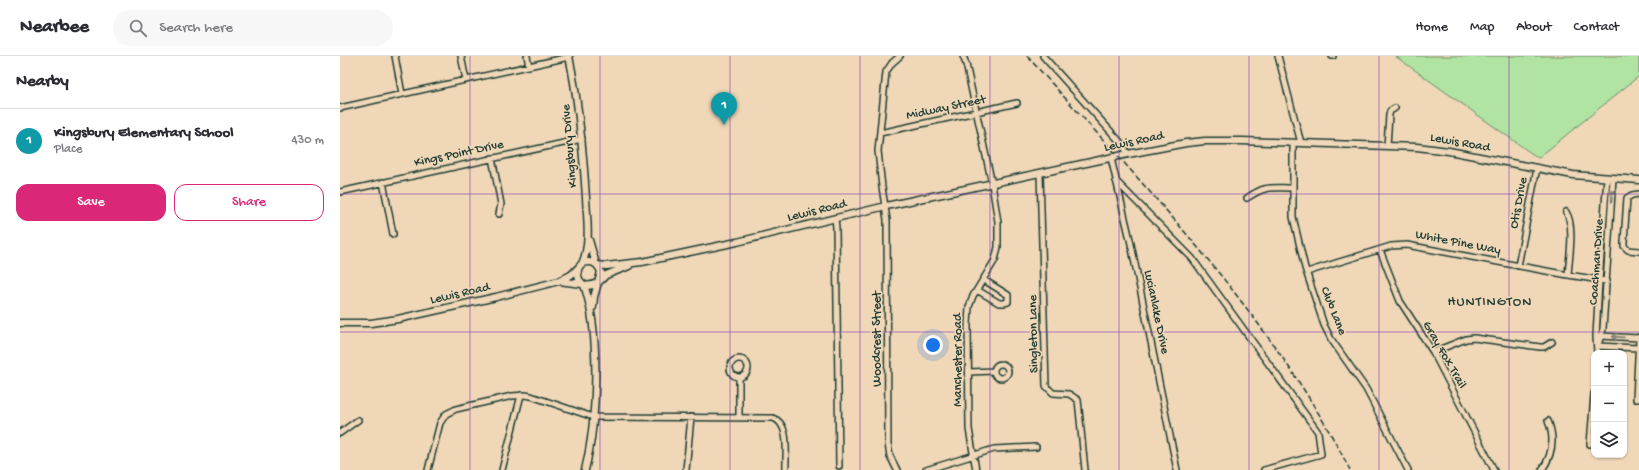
<!DOCTYPE html>
<html lang="en">
<head>
<meta charset="utf-8">
<style>
  body { margin:0; font-family:"Gochi Hand",sans-serif; background:#f7f7f7; color:#2b2b33 }
  .controls { position:absolute; right:12px; bottom:12px; display:grid; overflow:hidden; border-radius:8px; box-shadow:0 1px 3px #0004 }
  .controls button { width:36px; height:36px; display:grid; place-items:center; padding:0; border:0; border-bottom:1px solid #e1e1e2; background:#fff; color:#2b2b33; font:20px sans-serif }
  .you { position:absolute; left:593px; top:289px; width:14px; height:14px; margin:-10px; border:3px solid #fff; border-radius:50%; background:#1a73e8; box-shadow:0 0 0 6px #1a73e833 }
  .badge { display:grid; place-items:center; width:26px; height:26px; border-radius:50%; background:#db2777; color:#fff; font-size:13px; font-weight:700 }
  .pin { position:absolute; translate:-50% -33px; filter:drop-shadow(0 1px 2px #0008) }
  .pin::after { content:''; position:absolute; top:21px; width:14px; height:12px; background:inherit; clip-path:polygon(0 0,100% 0,50% 100%) }
  .list { margin:0; padding:0; list-style:none }
  h2 { display:flex; justify-content:space-between; align-items:center; height:52px; margin:0; padding:0 16px; font-size:17px }
  h2 small { font-size:13px; font-weight:400; color:#7c7c81 }
  .list li { display:grid; grid-template-columns:26px 1fr auto; gap:12px; align-items:center; box-sizing:border-box; height:64px; padding:0 16px; border-top:1px solid #e1e1e2 }
  .list b { display:block; font-size:15px; white-space:nowrap }
  .list p { margin:0; font-size:13px; white-space:nowrap; color:#7c7c81 }
  .list em { font-size:13px; font-style:normal; color:#7c7c81 }
  .actions { display:flex; gap:8px; padding:12px 16px }
  .actions a { flex:1; padding:9px 0; border:1px solid #db2777; border-radius:12px; text-align:center; font-size:14px; color:#db2777 }
  .actions .main { background:#db2777; color:#fff }
  .icon { flex:none; width:22px; height:22px; fill:none; stroke:currentColor; stroke-width:2; stroke-linecap:round; stroke-linejoin:round }
  .map { position:relative; flex:none; width:1299px; height:414px; overflow:hidden }
  header { display:flex; align-items:center; gap:24px; box-sizing:border-box; height:56px; padding:0 20px; background:#fff; border-bottom:1px solid #e1e1e2 }
  header strong { font-size:19px }
  nav { display:flex; gap:22px; margin-inline-start:auto; font-size:14px }
  .search { width:280px; height:36px; background:#f7f7f7; display:flex; align-items:center; gap:10px; box-sizing:border-box; padding:0 14px; border-radius:22px; color:#7c7c81; font-size:15px }
  main { display:flex }
  aside { flex:1; background:#fff }
  .map>svg:first-child { display:block }
  .green { fill:#b1e3a3; stroke:#68906c }
  .lines { fill:none; stroke-linecap:round; stroke-linejoin:round }
  .minor-casing { stroke:#1f3d34; stroke-width:8 }
  .tertiary-casing { stroke:#1f3d34; stroke-width:9 }
  .minor { stroke:#efd7b7; stroke-width:5 }
  .tertiary { stroke:#efd7b7; stroke-width:6 }
  .rail { stroke:#1f3d34; stroke-width:1.5; stroke-dasharray:6 3; stroke-linecap:butt }
  .oneway { stroke:#7d826f }
  .grid { fill:none; stroke:#7b2cbf; stroke-width:1; stroke-opacity:0.55 }
  .labels { text-anchor:middle; dominant-baseline:central; stroke-width:3; stroke-linejoin:round; paint-order:stroke }
  .street-label { font-size:13px; fill:#1f3d34; stroke:#efd7b7 }
  .neighbourhood-label { font-size:14px; letter-spacing:1px; fill:#1f3d34; stroke:#efd7b7 }
</style>
</head>
<body>
<header>
<strong>Nearbee</strong>
<div class="search"><svg class="icon" aria-label="search" viewBox="0 0 24 24"><circle cx="10" cy="10" r="6"/><path d="M15 15l6 6"/></svg>Search here</div>
<nav><a>Home</a><a>Map</a><a>About</a><a>Contact</a></nav>
</header>
<main>
<aside>
<h2>Nearby<small></small></h2>
<ul class="list">
<li><span class="badge" style="background:#0f9aa8">1</span><div><b>Kingsbury Elementary School</b><p>Place</p></div><em>430 m</em></li>
</ul>
<div class="actions"><a class="main">Save</a><a>Share</a></div>
</aside>
<div class="map">
<svg width="1299" height="414" viewBox="0 0 1299 414">
  <rect width="100%" height="100%" fill="#efd7b7"/>
  <filter id="ink" filterUnits="userSpaceOnUse"><feTurbulence type="fractalNoise" baseFrequency=".025" numOctaves="2"/><feDisplacementMap in="SourceGraphic" scale="8" xChannelSelector="R" yChannelSelector="G"/><feConvolveMatrix kernelMatrix="1 2 1 2 8 2 1 2 1" color-interpolation-filters="sRGB"/></filter>
  <g filter="url(#ink)">
    <!-- green -->
    <path class="green" d="M1055 0H1299V20L1198 102Z"/>
    <g class="lines">
      <defs>
        <path id="minor" d="M55 0 62 38
          M121 0 126 24
          M187 0 189 10
          M623 0 626 8 652 128 658 166V191L655 204 633 240 629 251 628 269 629 373 636 414
          M703 0 782 88 788 98
          M938 0 961 87
          M992 0H993
          M0 52 229 1
          M540 77 677 47
          M953 87V161L965 212 984 269 991 283 1026 333 1068 414
          M1047 90 1049 59 1050 55 1055 52
          M152 102 161 148 159 158
          M771 102 791 188 837 414
          M700 118 706 330 713 337 729 338 738 344 745 414
          M776 125 852 202 978 376 981 398 924 414
          M43 126 53 178
          M0 136 242 83
          M1299 138 1292 139 1287 142 1284 186V190L1288 194 1299 195
          M907 142C926 129 931 132 952 132
          M1226 156C1235 169 1229 203 1228 219
          M495 162 496 172 499 410
          M1040 194 1060 245 1093 296 1154 414
          M1178 210 1197 112
          M967 216 1051 190 1067 189 1228 219 1267 225
          M637 234 659 247H664L668 246V239L644 224
          M1260 280 1299 282
          M1299 281 1296 343H1299
          M1258 289 1263 273 1273 122
          M1258 290 1298 292
          M1093 296 1126 283 1134 282 1200 291H1204L1212 286
          M1257 297 1256 280 1259 225 1267 122
          M390 312a9 9 0 1 1 18 0a9 9 0 1 1-18 0Z
          M654 315a7 7 0 1 1 14 0a7 7 0 1 1-14 0Z
          M629 316 654 315
          M399 321V361
          M0 377 18 364
          M1250 388 1254 338
          M88 414 100 367 106 358 116 353 172 340 185 339 191 340 253 361 433 362C451 368 445 399 446 414
          M162 414 181 339
          M346 414 351 361
          M557 414 550 400 548 388 547 164 542 131 538 95 546 16 552 7 560 0
          M586 414 654 393 696 391
          M1202 414C1213 398 1215 382 1208 365"/>
        <path id="tertiary" d="M229 0C239 47 243 94 246 142 247 163 251 188 242 208
          M249 184 256 208
          M257 209 266 210 302 206 397 186 546 150 788 98 846 87 865 85H902L1077 91 1109 95 1233 119 1299 124
          M219 225 242 228
          M260 225 266 219 289 210
          M244 229C261 277 257 365 245 414
          M253 251 254 241 261 216C259 211 256 206 250 206 229 204 237 241 258 226
          M0 267H31L58 263 156 241 219 225 231 219 239 211"/>
      </defs>
      <!-- minor casing -->
      <use href="#minor" class="minor-casing"/>
      <!-- tertiary casing -->
      <use href="#tertiary" class="tertiary-casing"/>
      <!-- minor -->
      <use href="#minor" class="minor"/>
      <!-- tertiary -->
      <use href="#tertiary" class="tertiary"/>
      <!-- rail -->
      <path class="rail" d="M687 0C804 130 930 257 1010 414"/>
    </g>
    <!-- one-way arrows -->
    <defs><path id="oneway-shaft" d="M-6 0H5M1.5-3L5.5 0L1.5 3" fill="none" stroke-width="1.6" stroke-linecap="round" stroke-linejoin="round"/></defs>
    <g class="oneway">
      <use href="#oneway-shaft" transform="translate(1272 140) rotate(-86)"/>
      <use href="#oneway-shaft" transform="translate(1278 281) rotate(-176)"/>
    </g>
  </g>
  <!-- grid -->
  <path class="grid" d="M130 0V414M260 0V414M390 0V414M520 0V414M650 0V414M779 0V414M909 0V414M1039 0V414M1169 0V414M0 138H1299M0 276H1299"/>
  <g class="labels">
    <!-- street labels -->
    <g class="street-label">
      <text transform="translate(606 52) rotate(-12)">Midway Street</text>
      <text transform="translate(794 86) rotate(-12)">Lewis Road</text>
      <text transform="translate(1120 87) rotate(10)">Lewis Road</text>
      <text transform="translate(230 90) rotate(-95)">Kingsbury Drive</text>
      <text transform="translate(119 98) rotate(-12)">Kings Point Drive</text>
      <text transform="translate(1179 147) rotate(-79)">Otis Drive</text>
      <text transform="translate(477 155) rotate(-14)">Lewis Road</text>
      <text transform="translate(1118 187) rotate(11)">White Pine Way</text>
      <text transform="translate(1257 206) rotate(-86)">Coachman Drive</text>
      <text transform="translate(120 238) rotate(-13)">Lewis Road</text>
      <text transform="translate(993 255) rotate(68)">Club Lane</text>
      <text transform="translate(816 256) rotate(78)">Lucianlake Drive</text>
      <text transform="translate(694 278) rotate(-91)">Singleton Lane</text>
      <text transform="translate(537 283) rotate(-90)">Woodcrest Street</text>
      <text transform="translate(1104 299) rotate(60)">Gray Fox Trail</text>
      <text transform="translate(618 304) rotate(-90)">Manchester Road</text>
    </g>
    <!-- neighbourhood labels -->
    <g class="neighbourhood-label">
      <text x="1150" y="246">HUNTINGTON</text>
    </g>
  </g>
</svg>
<div class="controls">
<button>+</button>
<button>−</button>
<button><svg class="icon" aria-label="layers" viewBox="0 0 24 24"><path d="M12 4l9 5-9 5-9-5zM3 14l9 5 9-5"/></svg></button>
</div>
<div class="you"></div>
<div class="pin badge" style="left:384px;top:69px;background:#0f9aa8">1</div>
</div>
</main>
</body>
</html>
